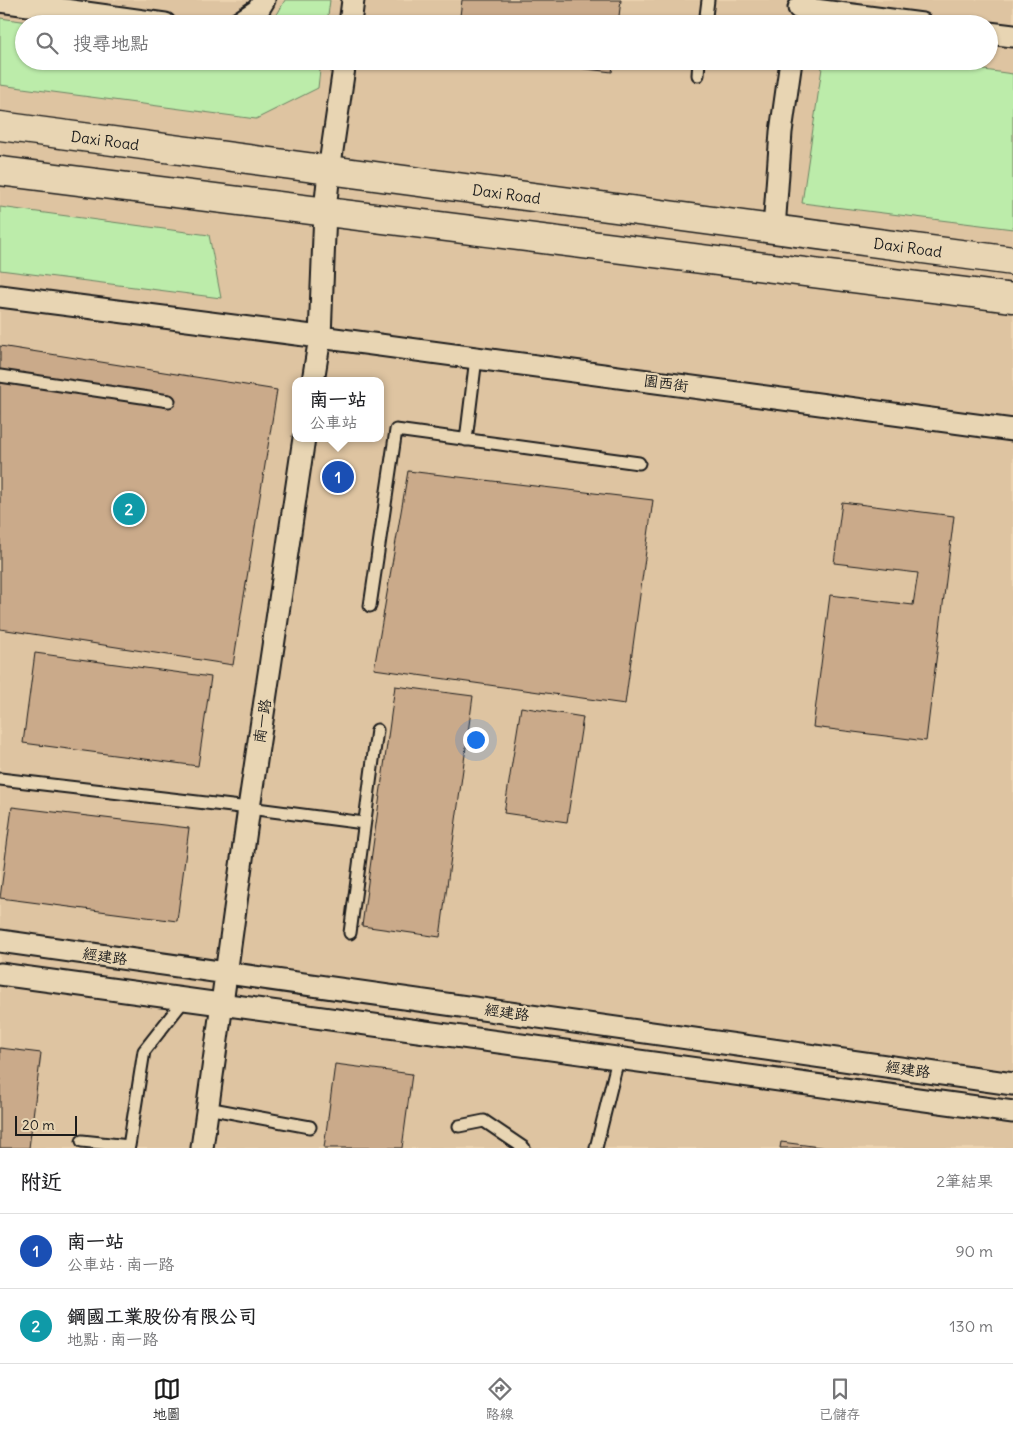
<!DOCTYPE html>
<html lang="zh-TW">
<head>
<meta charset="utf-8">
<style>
  body { margin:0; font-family:Delius,"LXGW WenKai TC",sans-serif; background:#f2f2f2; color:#202124 }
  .scale { position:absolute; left:15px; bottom:12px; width:62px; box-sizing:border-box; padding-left:5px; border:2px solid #1c1c1c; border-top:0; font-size:14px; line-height:18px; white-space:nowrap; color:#1c1c1c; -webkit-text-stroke:4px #e8d5b3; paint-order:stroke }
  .you { position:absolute; left:475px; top:739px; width:18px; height:18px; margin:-12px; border:4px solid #fff; border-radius:50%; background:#1a73e8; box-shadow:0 0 0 8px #1a73e833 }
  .badge { display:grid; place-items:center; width:32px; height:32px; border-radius:50%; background:#1c1c1c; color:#fff; font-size:16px; font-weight:700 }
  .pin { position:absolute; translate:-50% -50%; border:2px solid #fff; box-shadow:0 1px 5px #0006 }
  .popup { position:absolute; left:292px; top:377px; width:92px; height:65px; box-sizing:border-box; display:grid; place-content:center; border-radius:10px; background:#fff; filter:drop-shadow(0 1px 4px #0005); font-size:16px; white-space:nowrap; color:#757577 }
  .popup b { font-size:19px; color:#202124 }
  .popup::after { content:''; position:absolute; left:50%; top:100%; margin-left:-10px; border:10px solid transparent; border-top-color:#fff }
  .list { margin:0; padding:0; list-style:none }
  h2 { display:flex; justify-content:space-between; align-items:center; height:65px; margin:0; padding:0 20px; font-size:21px }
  h2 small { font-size:16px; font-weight:400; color:#757577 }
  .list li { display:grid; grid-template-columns:32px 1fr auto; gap:15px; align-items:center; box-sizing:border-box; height:75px; padding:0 20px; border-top:1px solid #e0e0e0 }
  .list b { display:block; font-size:19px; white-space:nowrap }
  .list p { margin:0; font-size:16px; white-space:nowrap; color:#757577 }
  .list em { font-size:16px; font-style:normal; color:#757577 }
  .icon { flex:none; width:28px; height:28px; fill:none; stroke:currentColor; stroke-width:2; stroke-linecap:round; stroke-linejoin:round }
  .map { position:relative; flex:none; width:1013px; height:1148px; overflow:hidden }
  .search { position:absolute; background:#fff; box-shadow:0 1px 4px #0004; left:15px; right:15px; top:15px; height:55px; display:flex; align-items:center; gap:12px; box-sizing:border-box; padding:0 18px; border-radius:28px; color:#757577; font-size:19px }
  .sheet { height:215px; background:#fff }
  nav { display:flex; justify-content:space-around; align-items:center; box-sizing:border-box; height:70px; border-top:1px solid #e0e0e0; background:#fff; font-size:14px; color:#757577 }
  nav a { display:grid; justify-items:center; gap:2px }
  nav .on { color:#1c1c1c }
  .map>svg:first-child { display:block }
  .built { fill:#dec4a1; fill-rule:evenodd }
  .green { fill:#bcecaa; stroke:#6c8463 }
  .building { fill:#caaa8a; stroke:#1c1c1c }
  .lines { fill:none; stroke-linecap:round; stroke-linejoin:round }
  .lane-casing { stroke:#1c1c1c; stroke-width:15 }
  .street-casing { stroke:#1c1c1c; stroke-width:25 }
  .secondary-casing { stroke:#1c1c1c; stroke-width:31 }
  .lane { stroke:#e8d5b3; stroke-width:11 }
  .street { stroke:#e8d5b3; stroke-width:21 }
  .secondary { stroke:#e8d5b3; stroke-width:28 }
  .labels { text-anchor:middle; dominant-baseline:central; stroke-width:4.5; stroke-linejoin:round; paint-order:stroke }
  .street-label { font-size:15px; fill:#1c1c1c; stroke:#e8d5b3 }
</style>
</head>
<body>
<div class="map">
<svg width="1013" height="1148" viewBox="0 0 1013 1148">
  <rect width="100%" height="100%" fill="#ecd3af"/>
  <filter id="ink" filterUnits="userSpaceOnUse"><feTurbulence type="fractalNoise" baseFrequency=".02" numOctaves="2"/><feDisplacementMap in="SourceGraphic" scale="10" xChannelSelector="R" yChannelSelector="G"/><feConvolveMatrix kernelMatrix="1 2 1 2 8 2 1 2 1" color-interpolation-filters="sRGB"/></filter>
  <g filter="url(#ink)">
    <!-- built -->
    <path class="built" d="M0 0H1013V1148H0ZM24 24H989V61H24ZM296 381H380V438H296Z"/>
    <!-- green -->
    <path class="green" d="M285 0H330L327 24H266L278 13Z
      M0 18 43 24H24V61H321L318 88 256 119 0 85Z
      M823 61H919L1013 74V229L802 203Z
      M0 207 209 235 221 298 0 270Z"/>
    <!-- building -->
    <path class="building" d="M462 0H621L618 24H459Z
      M518 61H614L612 72Z
      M0 346 277 390 233 665 0 629Z
      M408 471 653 500 625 704 374 669Z
      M842 502 954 516 926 741 813 727 830 595 913 605 918 573 834 563Z
      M35 653 211 677 198 766 23 743Z
      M395 686 473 696 440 937 362 926Z
      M521 707 583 717 567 822 504 813Z
      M12 807 189 828 177 921 0 898Z
      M0 1048 41 1053 29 1148H0Z
      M335 1064 412 1074 402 1148H324Z
      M781 1142 828 1148H780Z"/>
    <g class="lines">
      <defs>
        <path id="lane" d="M705 24 708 0
          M698 75 699 61
          M0 376 169 401
          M466 440 476 358
          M370 606 396 430 639 463
          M0 779 249 808 364 823
          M350 933 377 730
          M207 1108 310 1127
          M459 1126 484 1121 524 1148
          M82 1141 129 1146 144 1051 184 1000
          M596 1148 618 1059"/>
        <path id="street" d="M0 1 165 24
          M799 8 922 24
          M237 24 258 10 264 0
          M350 24 353 0
          M989 33 1013 36
          M774 229 781 132 791 61
          M0 296 320 337 1013 430
          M313 381 320 337 325 211 329 171 345 61
          M0 941 1013 1084
          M0 974 1013 1112
          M202 1148 249 808 304 438"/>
        <g id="secondary">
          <path id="s1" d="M0 126 1013 261"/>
          <path d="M0 171 1013 298"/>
        </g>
      </defs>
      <!-- lane casing -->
      <use href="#lane" class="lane-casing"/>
      <!-- street casing -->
      <use href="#street" class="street-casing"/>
      <!-- secondary casing -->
      <use href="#secondary" class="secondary-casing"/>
      <!-- lane -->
      <use href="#lane" class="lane"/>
      <!-- street -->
      <use href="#street" class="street"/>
      <!-- secondary -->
      <use href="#secondary" class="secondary"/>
    </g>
  </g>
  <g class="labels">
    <!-- street labels -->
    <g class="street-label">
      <text stroke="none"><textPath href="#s1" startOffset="106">Daxi Road</textPath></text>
      <text stroke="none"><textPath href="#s1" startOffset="511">Daxi Road</textPath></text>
      <text stroke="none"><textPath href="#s1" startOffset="916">Daxi Road</textPath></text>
      <text transform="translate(666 383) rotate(8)">園西街</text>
      <text transform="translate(262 721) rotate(-81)">南一路</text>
      <text transform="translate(105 956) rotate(8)">經建路</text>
      <text transform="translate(507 1012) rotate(8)">經建路</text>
      <text transform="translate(908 1069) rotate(8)">經建路</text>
    </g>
  </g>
</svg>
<div class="scale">20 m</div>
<div class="you"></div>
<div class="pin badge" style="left:338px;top:477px;background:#1a4fb4">1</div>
<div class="popup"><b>南一站</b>公車站</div>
<div class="pin badge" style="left:129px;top:509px;background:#0f9aa8">2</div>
<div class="search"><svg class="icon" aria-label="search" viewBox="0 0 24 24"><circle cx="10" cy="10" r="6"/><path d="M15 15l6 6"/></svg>搜尋地點</div>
</div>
<section class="sheet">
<h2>附近<small>2筆結果</small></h2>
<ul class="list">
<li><span class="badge" style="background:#1a4fb4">1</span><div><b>南一站</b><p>公車站 · 南一路</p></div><em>90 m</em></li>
<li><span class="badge" style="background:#0f9aa8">2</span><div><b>鋼國工業股份有限公司</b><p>地點 · 南一路</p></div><em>130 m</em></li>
</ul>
</section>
<nav>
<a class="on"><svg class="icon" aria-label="map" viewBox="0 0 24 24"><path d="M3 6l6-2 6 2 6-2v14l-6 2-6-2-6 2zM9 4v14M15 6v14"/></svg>地圖</a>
<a><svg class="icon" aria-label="directions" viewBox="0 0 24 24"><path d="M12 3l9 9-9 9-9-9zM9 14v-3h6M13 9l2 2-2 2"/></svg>路線</a>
<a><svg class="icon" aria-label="saved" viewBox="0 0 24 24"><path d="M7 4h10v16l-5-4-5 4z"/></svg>已儲存</a>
</nav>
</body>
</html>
